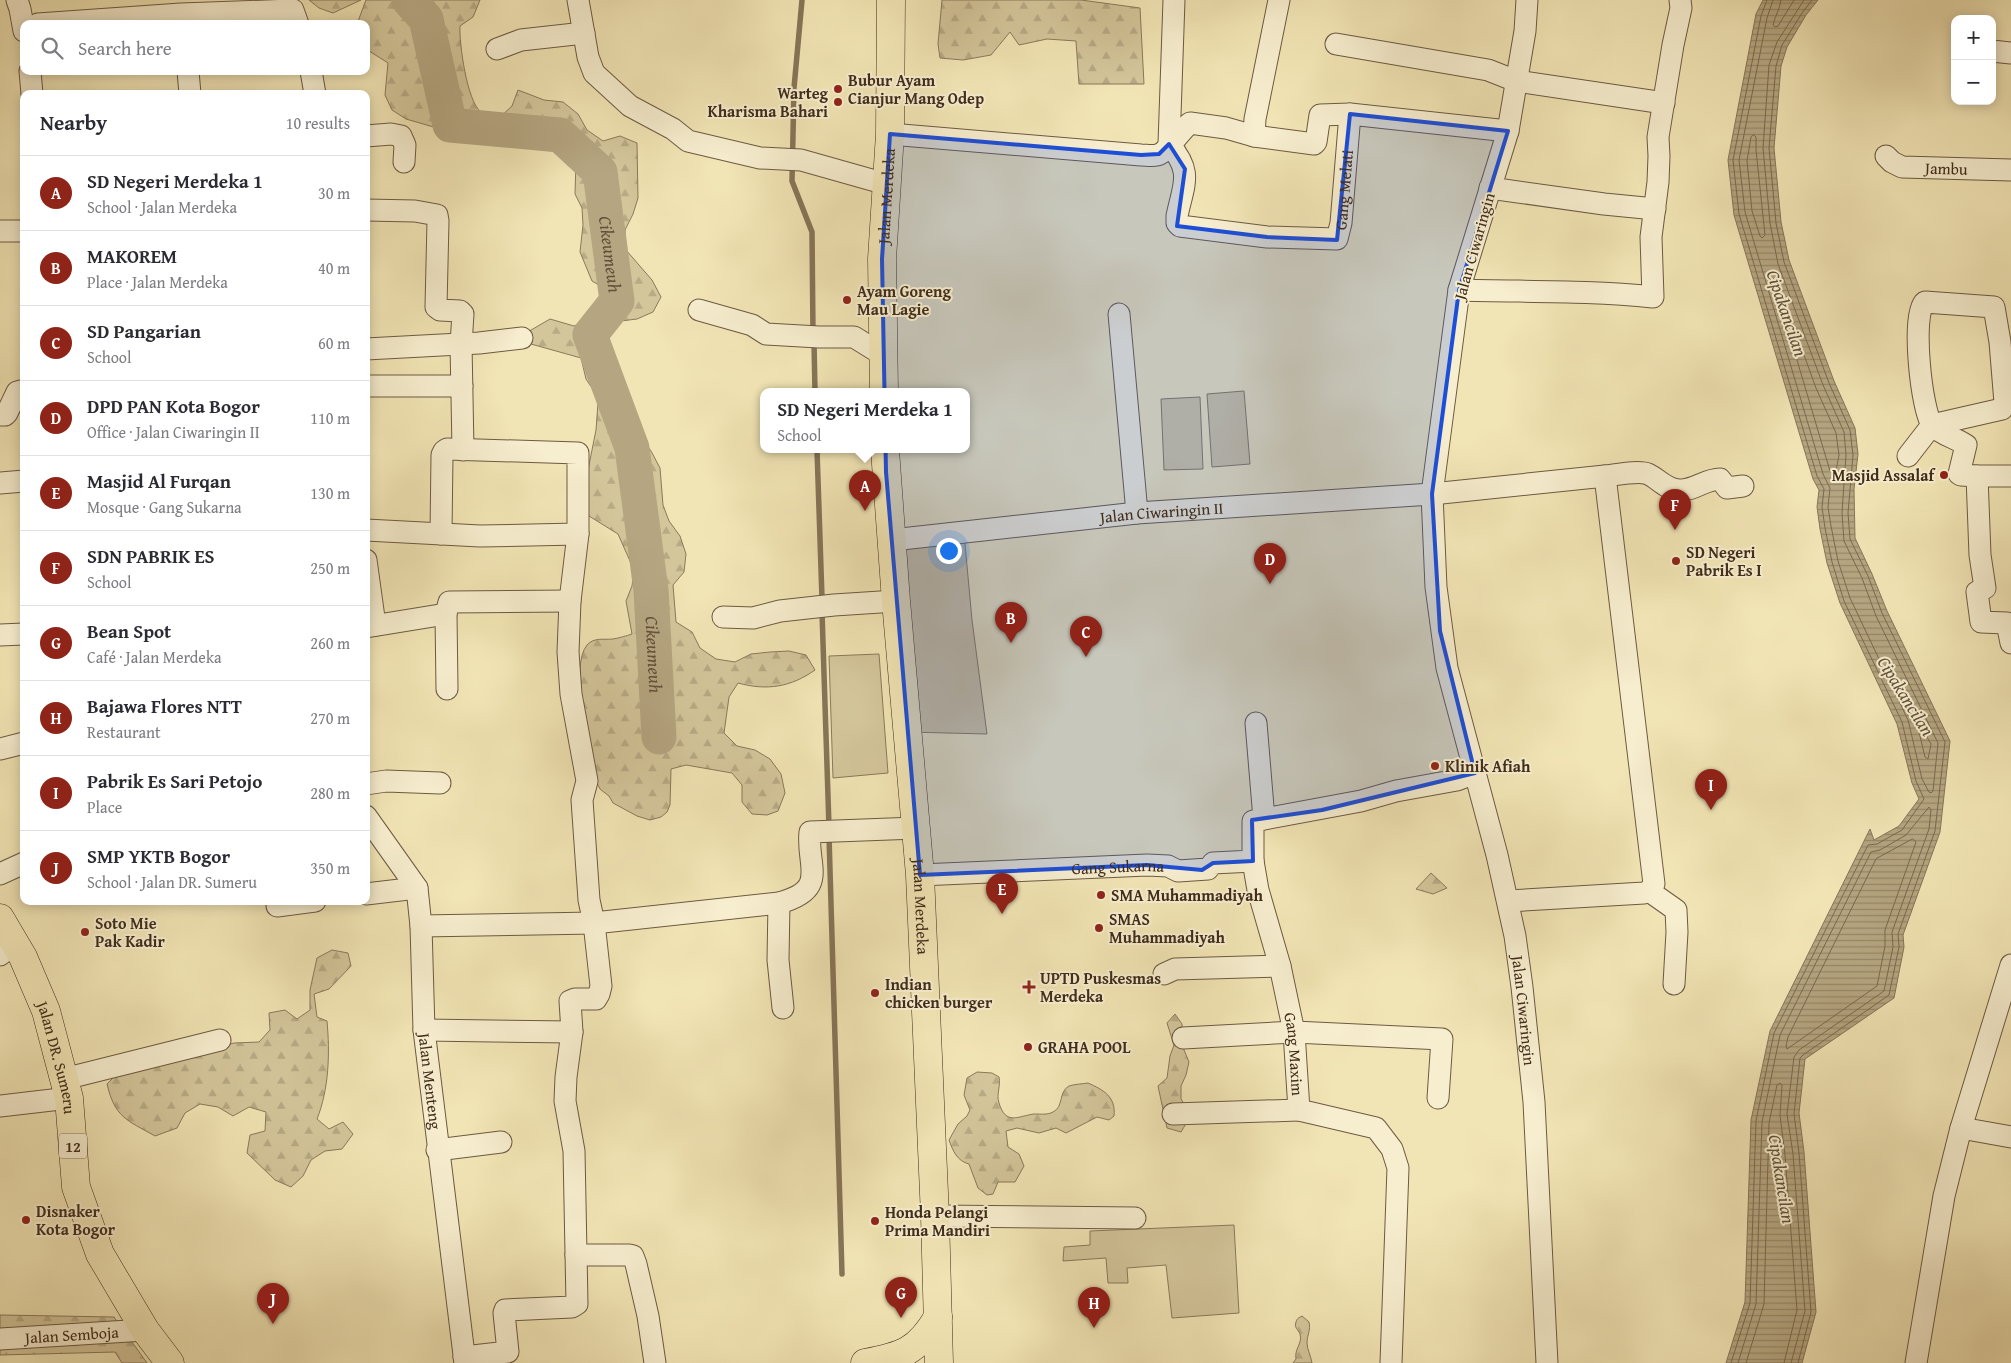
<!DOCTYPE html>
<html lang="en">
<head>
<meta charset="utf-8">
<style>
  body { margin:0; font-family:"Gentium Book Plus",serif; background:#f7f7f7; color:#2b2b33 }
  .controls { position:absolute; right:15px; top:15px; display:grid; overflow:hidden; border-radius:10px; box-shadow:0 2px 12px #0003 }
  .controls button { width:45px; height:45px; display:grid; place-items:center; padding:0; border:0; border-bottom:1px solid #e1e1e2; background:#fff; color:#2b2b33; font:25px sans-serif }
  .you { position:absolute; left:948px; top:550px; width:18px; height:18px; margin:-12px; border:4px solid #fff; border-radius:50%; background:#1a73e8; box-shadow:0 0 0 8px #1a73e833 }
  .badge { display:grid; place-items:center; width:32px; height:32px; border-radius:50%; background:#8f2418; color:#fff; font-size:16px; font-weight:700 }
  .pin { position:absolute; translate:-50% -41px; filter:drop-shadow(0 1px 2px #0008) }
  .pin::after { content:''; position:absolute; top:26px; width:18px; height:15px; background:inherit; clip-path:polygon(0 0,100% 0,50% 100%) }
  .popup { position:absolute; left:760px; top:388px; width:210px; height:65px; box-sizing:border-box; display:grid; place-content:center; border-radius:10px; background:#fff; filter:drop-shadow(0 1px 4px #0005); font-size:16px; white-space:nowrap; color:#7c7c81 }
  .popup b { font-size:19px; color:#2b2b33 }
  .popup::after { content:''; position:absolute; left:50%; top:100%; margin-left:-10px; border:10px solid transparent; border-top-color:#fff }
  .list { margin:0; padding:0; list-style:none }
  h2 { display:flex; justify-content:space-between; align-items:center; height:65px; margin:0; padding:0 20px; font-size:21px }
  h2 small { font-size:16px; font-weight:400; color:#7c7c81 }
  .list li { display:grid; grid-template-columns:32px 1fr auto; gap:15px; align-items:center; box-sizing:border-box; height:75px; padding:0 20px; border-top:1px solid #e1e1e2 }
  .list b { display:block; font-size:19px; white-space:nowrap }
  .list p { margin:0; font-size:16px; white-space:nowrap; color:#7c7c81 }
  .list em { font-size:16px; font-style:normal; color:#7c7c81 }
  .icon { flex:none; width:28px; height:28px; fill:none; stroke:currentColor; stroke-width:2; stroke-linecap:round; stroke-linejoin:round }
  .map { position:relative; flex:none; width:2011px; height:1363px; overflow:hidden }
  .search { position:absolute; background:#fff; box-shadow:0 2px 12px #0003; left:20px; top:20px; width:350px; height:55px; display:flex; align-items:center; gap:12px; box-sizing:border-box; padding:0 18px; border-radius:10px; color:#7c7c81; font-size:19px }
  .panel { position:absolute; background:#fff; box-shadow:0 2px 12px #0003; left:20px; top:90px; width:350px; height:815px; border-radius:10px }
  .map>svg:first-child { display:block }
  .green { fill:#d4c69b; stroke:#8a795b }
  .forest { fill:url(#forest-firs); stroke:#8a795b }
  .water { fill:url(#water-rules); stroke:#867558 }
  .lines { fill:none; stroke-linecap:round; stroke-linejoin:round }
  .shore { stroke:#7a694e; stroke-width:1 }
  .stream { stroke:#867558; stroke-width:5.5 }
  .river { stroke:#b5a681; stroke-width:35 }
  .street-casing { stroke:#6c5a42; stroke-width:23 }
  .primary-casing { stroke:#3f2c1b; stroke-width:29 }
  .street { stroke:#f7eecf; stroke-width:21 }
  .primary { stroke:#f2e5b5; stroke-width:28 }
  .marked { fill:#1d4ed8; fill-opacity:0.2; stroke:#1d4ed8; stroke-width:4; stroke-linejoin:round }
  .poi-dot { fill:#8f2418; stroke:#f7eecf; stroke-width:2 }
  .labels { text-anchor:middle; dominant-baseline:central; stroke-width:4; stroke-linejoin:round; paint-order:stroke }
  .shield { fill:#f7eecf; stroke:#766651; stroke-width:1 }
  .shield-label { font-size:15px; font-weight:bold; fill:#3f2c1b }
  .poi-label { font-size:16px; font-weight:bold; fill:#3f2c1b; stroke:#f7eecf; text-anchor:start }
  .street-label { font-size:16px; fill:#3f2c1b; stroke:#f7eecf }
  .water-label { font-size:18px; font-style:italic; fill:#62513a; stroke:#f7eecf }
</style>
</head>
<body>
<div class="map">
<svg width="2011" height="1363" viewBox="0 0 2011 1363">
  <defs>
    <pattern id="forest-firs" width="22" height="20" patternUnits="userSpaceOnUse" patternTransform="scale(1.25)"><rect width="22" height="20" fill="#d4c69b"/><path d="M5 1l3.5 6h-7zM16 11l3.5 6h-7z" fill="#b7aa85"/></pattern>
    <pattern id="water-rules" width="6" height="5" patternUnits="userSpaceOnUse" patternTransform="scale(1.25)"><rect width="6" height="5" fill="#b5a681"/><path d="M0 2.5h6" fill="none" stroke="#958769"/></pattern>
  </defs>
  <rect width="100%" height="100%" fill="#f2e5b5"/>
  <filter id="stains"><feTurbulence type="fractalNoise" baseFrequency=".004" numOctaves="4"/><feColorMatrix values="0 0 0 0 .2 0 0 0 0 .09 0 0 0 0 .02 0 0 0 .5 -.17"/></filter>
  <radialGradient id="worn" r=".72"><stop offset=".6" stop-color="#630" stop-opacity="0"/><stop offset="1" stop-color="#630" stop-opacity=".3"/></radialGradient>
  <!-- green -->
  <path class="green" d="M1244 391 1250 464 1212 467 1207 394Z
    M1200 397 1203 469 1164 470 1161 399Z
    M964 533 972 620 987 734 907 732 892 540Z
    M879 654 888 773 833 778 829 656Z
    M1234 1225 1239 1313 1172 1318 1166 1265 1127 1268 1128 1283H1108L1106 1258 1063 1261 1064 1247 1090 1245V1231Z"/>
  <!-- forest -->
  <path class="forest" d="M309 0H361L333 13 319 8Z
    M366 0H480L473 17 460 26C459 43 467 102 481 112 485 115 494 116 499 118L512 106 518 90 544 100 563 102 578 114 587 130 603 141 620 136 637 143 638 198 633 214 625 230 626 250 652 280 661 297 653 312 637 319 621 321 610 332 608 351 616 366 620 403 629 420 651 451 660 468 663 505 669 521 680 536 686 554 684 572 673 585 676 622 692 632 700 648 716 659 735 662 751 654 770 652 789 651 806 655 815 670C791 687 767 691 738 683L729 697 724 733 737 746 755 750 770 759 781 774 785 793 778 811 767 815 752 814 742 802V785L732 773 686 765 671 769 670 805 667 812 661 817 650 820 637 816 613 803 609 796 600 789 595 779C590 750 569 667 587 645 594 637 604 640 613 639 619 638 626 636 632 634L626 601 632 586 634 570 618 534 589 516 582 500 596 430 598 403 594 391 586 379 581 358 531 344 526 333 550 319 574 326 587 321 606 289 592 281 580 252 583 225 582 208 575 194 576 161 570 147 548 125 500 135 467 131 450 125 437 128 406 119 392 110 385 95 388 63 366 49V24H357Z
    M942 0H1081L1140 8 1144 84H1079L1076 41 1047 39 1019 45 1010 32 991 55 963 60 940 58 938 44Z
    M1431 873 1447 888 1433 894 1416 889Z
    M332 950 348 953 351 966 329 989 314 994 317 1017 327 1021C330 1053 329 1089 317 1119L329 1129 343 1122 353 1134 342 1149 325 1151 311 1160 303 1176 291 1187 275 1180 247 1153 250 1135 265 1131 266 1112 249 1107 233 1116 218 1107 200 1104 185 1113 177 1128 155 1136C127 1120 115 1118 107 1084L119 1072 234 1043 259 1042 270 1030 269 1013 285 1010 297 1019 310 1010V990L317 958Z
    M1175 1014 1182 1024 1184 1050 1189 1062 1186 1075 1181 1086V1099L1187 1109V1122L1181 1132 1167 1128 1158 1086 1167 1078 1170 1056 1174 1045 1167 1023Z
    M977 1072 992 1073 999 1077C1001 1086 996 1094 999 1103 1006 1126 1018 1116 1034 1114 1040 1114 1048 1115 1053 1112 1064 1107 1058 1092 1069 1086 1075 1084 1082 1084 1088 1083 1104 1090 1116 1097 1114 1116L1109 1120 1097 1117 1066 1133 1056 1128 1039 1133 1017 1128 1006 1131 1008 1147 1019 1154 1024 1166 1015 1182H998L993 1194 987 1195 978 1188 969 1164C957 1161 953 1151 949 1140L958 1124 967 1116 970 1110 964 1095 967 1078Z
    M0 1315 114 1317 147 1363H122L115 1352 0 1355Z
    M1302 1316 1309 1322C1311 1330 1307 1335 1307 1343 1307 1349 1311 1356 1312 1363H1293L1296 1359C1294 1349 1303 1343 1300 1334 1298 1329 1294 1328 1296 1322 1297 1318 1299 1318 1302 1316Z"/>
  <!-- water -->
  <path class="water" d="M1763 0H1818L1806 15 1787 47 1781 66 1774 148 1781 222 1789 260 1834 381 1855 428 1858 454 1854 489 1855 538 1872 574 1887 611 1950 741 1940 832 1903 935 1904 947 1894 998 1805 1059 1799 1113 1804 1152 1816 1312 1802 1363H1726L1745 1302 1751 1120 1770 1031 1870 829 1874 840 1899 826 1919 799 1912 783 1897 724 1840 603 1827 563 1820 529 1817 507 1819 490 1813 479 1734 215 1728 160 1756 14Z"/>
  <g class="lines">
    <!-- shore -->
    <path class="shore" d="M1773 0 1767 18 1739 160 1745 212 1823 474 1830 488 1828 507 1831 526 1838 561 1850 598 1908 720 1922 779 1929 792 1931 793 1933 791 1938 743 1876 616 1862 578 1844 541 1842 513 1846 455 1844 432 1823 385 1778 264 1770 223 1763 148 1769 65 1777 42 1804 0
      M1781 0C1780 9 1775 16 1773 25L1775 27 1778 26 1794 0
      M1754 135 1756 137V150L1765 235 1762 238 1760 236 1752 211 1747 161 1751 137Z
      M1784 310 1788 311 1816 388 1836 433 1839 455 1835 476 1830 471 1783 313Z
      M1920 725 1931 744 1928 759 1925 757 1918 728Z
      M1913 839 1916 842 1885 930V946L1877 986 1787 1049 1786 1046 1788 1037 1876 859Z
      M1731 1363 1750 1303 1756 1121 1774 1033 1868 845 1877 844 1902 830 1924 799 1916 781 1902 722 1844 601 1832 562 1825 528 1822 507 1824 489 1817 476 1739 214 1733 160 1761 16 1767 0
      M1738 1363 1756 1304 1762 1122 1780 1035 1871 852 1880 850 1906 835 1929 807 1931 810 1929 829 1892 932 1893 947 1884 991 1799 1050 1794 1057 1787 1114 1793 1154 1805 1311 1791 1363
      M1746 1363 1764 1304 1769 1123 1777 1085 1780 1083 1782 1085 1780 1115 1785 1155 1797 1310 1784 1363
      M1798 1363 1811 1312 1799 1153 1794 1114 1800 1058 1803 1055 1889 995 1899 947 1898 934 1935 831 1945 742 1882 613 1868 576 1850 539 1848 513 1853 455 1850 430 1829 383 1784 262 1776 223 1769 148 1776 66 1782 45 1802 13 1812 0"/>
    <!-- stream -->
    <path class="stream" d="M802 0 794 88 792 181 812 232 813 333
      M814 342 815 392
      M817 450 822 598
      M822 612 829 827
      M829 836 842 1274"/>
    <!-- river -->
    <path class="river" id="s1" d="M409 0 426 19 450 125 560 135 600 172 617 301 590 335 632 448 651 590 659 737"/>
    <defs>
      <g id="street">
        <path d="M17 0 20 9 24 31"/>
        <path d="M578 0 588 57 594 73 630 106 673 129 688 141 760 158 801 160 886 184"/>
        <path id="s2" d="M1174 0 1169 144C1193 172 1184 183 1177 216V223L1180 226 1267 237 1337 239 1341 223 1350 114 1508 131"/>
        <path id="s3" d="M1527 0 1525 31 1508 131 1459 290 1432 494 1436 587 1447 668 1497 855 1515 936 1522 987 1534 1102 1547 1363"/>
        <path d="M38 24 181 14 293 10 298 24"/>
        <path d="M1336 44 1488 70 1516 81 1664 103"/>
        <path d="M497 49 521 40 584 33"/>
        <path d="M1992 51 2011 53"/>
        <path d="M30 71 32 94"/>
        <path d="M188 71 190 94"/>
        <path d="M311 71 315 94"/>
        <path d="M890 134 1141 155C1146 155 1152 156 1157 155 1167 153 1180 131 1190 123L1226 128 1254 136 1255 119 1279 0"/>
        <path d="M366 136 391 134 401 136 405 145 404 162"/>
        <path d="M1254 136 1314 144 1316 142 1320 115 1350 114"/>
        <path id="s4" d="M1886 156 1892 162 1902 167 2011 170"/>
        <path d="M1490 188 1604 204 1655 209"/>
        <path d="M366 210 415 211 437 215 438 221 436 307 440 310 460 311 463 314 461 344 463 450"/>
        <path d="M0 231H24"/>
        <path d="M1459 290C1524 292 1589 290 1653 297L1651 237 1658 182 1659 156 1658 137 1673 45 1681 8 1680 0"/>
        <path d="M699 310 752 325 766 334 819 337H854L883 355"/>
        <path d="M1119 314 1137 513"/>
        <path d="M366 349 479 343 522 338"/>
        <path d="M366 386H462"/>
        <path d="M0 415H5L7 413 17 392 24 390"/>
        <path d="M1908 456 1932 425 2002 409 2005 403 2000 342 1994 307 1925 302C1911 311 1921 413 1933 426 1942 435 1956 438 1966 445L1959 474 1961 475 1977 476 1980 555 1985 588 1977 592 1981 622 2007 623 2011 643"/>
        <path d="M1605 476C1615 475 1639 470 1648 474 1659 479 1665 489 1679 490 1694 491 1705 479 1720 479L1727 488 1743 486"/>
        <path d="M1977 476H2011"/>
        <path d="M0 483 24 481"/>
        <path d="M366 530 480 536 578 534"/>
        <path d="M441 534 442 455 444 451 447 449 578 453V534L570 601 568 652 571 694 587 781 582 800 589 900 594 923 601 986 599 994 596 999H575L570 1001 572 1032 566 1077 565 1101 574 1151 577 1304 572 1307 505 1310 504 1313 508 1352 464 1357"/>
        <path id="s5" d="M892 540 1137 513 1432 494 1605 476 1654 884 1649 891 1644 893 1508 901"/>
        <path d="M366 560 375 625"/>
        <path d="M723 617 753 618 780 611 834 605 896 601"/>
        <path d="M366 627 446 614"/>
        <path d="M0 635 24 634"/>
        <path d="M447 689 446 614 449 602 570 601"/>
        <path d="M1256 723 1264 819"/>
        <path d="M0 749 24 743"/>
        <path d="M366 784 386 781 440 783"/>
        <path id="s6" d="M366 816 417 888 421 926 424 1030 465 1363"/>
        <path id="s7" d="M1253 861 1258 890 1280 966 1294 1032 1299 1110 1376 1128 1392 1149 1398 1168 1391 1363"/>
        <path d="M0 874 24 863"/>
        <path id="s8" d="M920 875 1147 865 1168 866 1178 871 1208 869 1213 863 1253 861V821L1361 801 1396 791 1457 780 1475 773"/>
        <path d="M1649 891 1676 910 1677 932 1674 984"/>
        <path d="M366 894 417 888"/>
        <path d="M779 903 778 960 783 1008"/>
        <path d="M277 906 315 901"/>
        <path d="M421 926 594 923 779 903C830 889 806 866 810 832L916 828"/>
        <path d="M0 955 15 943"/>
        <path d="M1164 974 1175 969 1280 966"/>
        <path d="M424 1030 572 1032"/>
        <path d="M1183 1038 1294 1032 1442 1039 1438 1098"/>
        <path d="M64 1079 220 1040"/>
        <path d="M0 1106 69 1098"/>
        <path d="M1173 1114 1299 1110"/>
        <path d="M1961 1128 2011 1137"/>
        <path d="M437 1150 501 1142"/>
        <path d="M935 1216 1135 1218"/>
        <path d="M576 1255H629L633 1256 636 1264 648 1316 655 1363"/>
        <path id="s9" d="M0 1339 145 1330"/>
        <path d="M1916 1363 1944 1196 1961 1128 2011 965"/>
      </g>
      <g id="primary">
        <path id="s10" d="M884 392 882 259 890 134 891 0"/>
        <path id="s11" d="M885 450 896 601 920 875 935 1216 939 1363"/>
        <path id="s12" d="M0 918 23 957 46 1011 69 1098 76 1187 100 1254 145 1330 170 1363"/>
        <path d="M865 1363C903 1356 918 1351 938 1317"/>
      </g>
    </defs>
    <!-- street casing -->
    <use href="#street" class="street-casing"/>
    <!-- primary casing -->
    <use href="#primary" class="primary-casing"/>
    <!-- street -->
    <use href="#street" class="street"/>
    <!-- primary -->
    <use href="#primary" class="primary"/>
  </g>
  <!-- marked area -->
  <path class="marked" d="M1350 114 1508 131 1459 290 1432 494 1440 631 1475 773 1322 810 1252 820 1253 861 1213 863 1202 870 1147 865 920 875 886 472 882 259 890 134 1141 155 1159 154 1169 144 1185 169 1177 226 1267 237 1337 240Z"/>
  <!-- markers -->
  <g class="poi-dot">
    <circle cx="838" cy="89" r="5"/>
    <circle cx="838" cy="102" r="5"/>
    <circle cx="847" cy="300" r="5"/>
    <circle cx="1944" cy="475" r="5"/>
    <circle cx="1676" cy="561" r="5"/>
    <circle cx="1435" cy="766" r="5"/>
    <circle cx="1101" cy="895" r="5"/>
    <circle cx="1099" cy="928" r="5"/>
    <circle cx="85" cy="932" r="5"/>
    <path d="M1026.5 979.5h5v5h5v5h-5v5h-5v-5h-5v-5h5z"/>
    <circle cx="875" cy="993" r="5"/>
    <circle cx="1028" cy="1047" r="5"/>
    <circle cx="26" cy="1220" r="5"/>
    <circle cx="875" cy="1221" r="5"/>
  </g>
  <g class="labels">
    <!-- shield labels -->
    <rect class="shield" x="59" y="1133.5" width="28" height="25" rx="4"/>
    <g class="shield-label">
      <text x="73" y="1146">12</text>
    </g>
    <!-- poi labels -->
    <g class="poi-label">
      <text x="848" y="80">Bubur Ayam<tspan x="848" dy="18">Cianjur Mang Odep</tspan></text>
      <text x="828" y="93" text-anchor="end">Warteg<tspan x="828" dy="18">Kharisma Bahari</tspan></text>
      <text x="857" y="291">Ayam Goreng<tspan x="857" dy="18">Mau Lagie</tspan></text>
      <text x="1934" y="475" text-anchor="end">Masjid Assalaf</text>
      <text x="1686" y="552">SD Negeri<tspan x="1686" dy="18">Pabrik Es I</tspan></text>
      <text x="1445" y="766">Klinik Afiah</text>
      <text x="1111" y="895">SMA Muhammadiyah</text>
      <text x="1109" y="919">SMAS<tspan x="1109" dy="18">Muhammadiyah</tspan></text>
      <text x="95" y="923">Soto Mie<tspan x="95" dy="18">Pak Kadir</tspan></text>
      <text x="1040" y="978">UPTD Puskesmas<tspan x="1040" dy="18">Merdeka</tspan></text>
      <text x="885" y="984">Indian<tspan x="885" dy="18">chicken burger</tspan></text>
      <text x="1038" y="1047">GRAHA POOL</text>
      <text x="36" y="1211">Disnaker<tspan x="36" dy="18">Kota Bogor</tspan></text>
      <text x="885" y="1212">Honda Pelangi<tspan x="885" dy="18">Prima Mandiri</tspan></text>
    </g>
    <!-- street labels -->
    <g class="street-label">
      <text stroke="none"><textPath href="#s4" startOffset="64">Jambu</textPath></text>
      <text stroke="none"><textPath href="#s2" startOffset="440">Gang Melati</textPath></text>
      <text stroke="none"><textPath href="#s10" startOffset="196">Jalan Merdeka</textPath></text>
      <text transform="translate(1474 246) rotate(-74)">Jalan Ciwaringin</text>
      <text stroke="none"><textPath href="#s5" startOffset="271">Jalan Ciwaringin II</textPath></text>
      <text stroke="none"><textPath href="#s8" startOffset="198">Gang Sukarna</textPath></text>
      <text stroke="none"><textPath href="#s11" startOffset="458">Jalan Merdeka</textPath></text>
      <text stroke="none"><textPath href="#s3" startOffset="1031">Jalan Ciwaringin</textPath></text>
      <text stroke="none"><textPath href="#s7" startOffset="198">Gang Maxim</textPath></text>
      <text stroke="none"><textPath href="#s12" startOffset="152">Jalan DR. Sumeru</textPath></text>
      <text stroke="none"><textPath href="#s6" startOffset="282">Jalan Menteng</textPath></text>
      <text stroke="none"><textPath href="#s9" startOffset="72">Jalan Semboja</textPath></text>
    </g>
    <!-- water labels -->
    <g class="water-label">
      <text stroke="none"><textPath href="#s1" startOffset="382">Cikeumeuh</textPath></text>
      <text transform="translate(1787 313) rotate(71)">Cipakancilan</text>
      <text stroke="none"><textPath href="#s1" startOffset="801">Cikeumeuh</textPath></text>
      <text transform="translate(1906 696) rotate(58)">Cipakancilan</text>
      <text transform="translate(1782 1179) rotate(81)">Cipakancilan</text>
    </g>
  </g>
  <rect width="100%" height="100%" filter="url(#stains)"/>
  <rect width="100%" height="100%" fill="url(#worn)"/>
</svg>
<div class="controls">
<button>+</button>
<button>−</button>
</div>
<div class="you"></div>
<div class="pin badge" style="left:865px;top:511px">A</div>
<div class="popup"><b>SD Negeri Merdeka 1</b>School</div>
<div class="pin badge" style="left:1011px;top:643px">B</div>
<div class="pin badge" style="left:1086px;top:657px">C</div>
<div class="pin badge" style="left:1270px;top:584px">D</div>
<div class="pin badge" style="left:1002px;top:914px">E</div>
<div class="pin badge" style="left:1675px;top:530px">F</div>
<div class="pin badge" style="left:901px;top:1318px">G</div>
<div class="pin badge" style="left:1094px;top:1328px">H</div>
<div class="pin badge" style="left:1711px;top:810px">I</div>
<div class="pin badge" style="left:273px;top:1324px">J</div>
<div class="search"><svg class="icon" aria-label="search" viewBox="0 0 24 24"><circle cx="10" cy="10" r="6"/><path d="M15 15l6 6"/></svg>Search here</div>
<section class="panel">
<h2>Nearby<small>10 results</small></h2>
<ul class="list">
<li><span class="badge">A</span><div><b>SD Negeri Merdeka 1</b><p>School · Jalan Merdeka</p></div><em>30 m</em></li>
<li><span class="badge">B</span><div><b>MAKOREM</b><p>Place · Jalan Merdeka</p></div><em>40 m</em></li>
<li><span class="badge">C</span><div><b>SD Pangarian</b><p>School</p></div><em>60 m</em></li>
<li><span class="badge">D</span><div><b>DPD PAN Kota Bogor</b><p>Office · Jalan Ciwaringin II</p></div><em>110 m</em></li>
<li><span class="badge">E</span><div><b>Masjid Al Furqan</b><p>Mosque · Gang Sukarna</p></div><em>130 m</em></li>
<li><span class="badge">F</span><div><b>SDN PABRIK ES</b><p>School</p></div><em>250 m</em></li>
<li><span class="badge">G</span><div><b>Bean Spot</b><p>Café · Jalan Merdeka</p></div><em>260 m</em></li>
<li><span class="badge">H</span><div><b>Bajawa Flores NTT</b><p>Restaurant</p></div><em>270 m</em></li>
<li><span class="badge">I</span><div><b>Pabrik Es Sari Petojo</b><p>Place</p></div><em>280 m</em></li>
<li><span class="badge">J</span><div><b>SMP YKTB Bogor</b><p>School · Jalan DR. Sumeru</p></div><em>350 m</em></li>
</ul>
</section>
</div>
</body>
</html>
